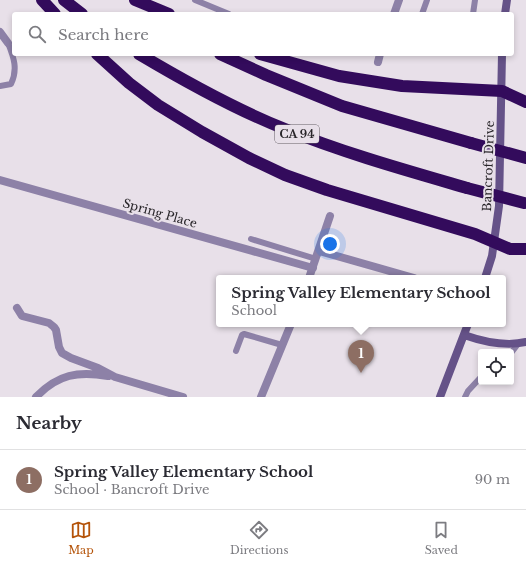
<!DOCTYPE html>
<html lang="en">
<head>
<meta charset="utf-8">
<style>
  body { margin:0; font-family:"Libre Baskerville",serif; background:#f7f7f7; color:#2b2b33 }
  .controls { position:absolute; right:12px; bottom:12px; display:grid; overflow:hidden; border-radius:4px; box-shadow:0 2px 6px #0003 }
  .controls button { width:36px; height:36px; display:grid; place-items:center; padding:0; border:0; border-bottom:1px solid #e1e1e2; background:#fff; color:#2b2b33; font:20px sans-serif }
  .you { position:absolute; left:330px; top:244px; width:14px; height:14px; margin:-10px; border:3px solid #fff; border-radius:50%; background:#1a73e8; box-shadow:0 0 0 6px #1a73e833 }
  .badge { display:grid; place-items:center; width:26px; height:26px; border-radius:50%; background:#b45309; color:#fff; font-size:13px; font-weight:700 }
  .pin { position:absolute; translate:-50% -33px; filter:drop-shadow(0 1px 2px #0008) }
  .pin::after { content:''; position:absolute; top:21px; width:14px; height:12px; background:inherit; clip-path:polygon(0 0,100% 0,50% 100%) }
  .popup { position:absolute; left:216px; top:275px; width:290px; height:52px; box-sizing:border-box; display:grid; place-content:center; border-radius:4px; background:#fff; filter:drop-shadow(0 1px 3px #0005); font-size:13px; white-space:nowrap; color:#7c7c81 }
  .popup b { font-size:15px; color:#2b2b33 }
  .popup::after { content:''; position:absolute; left:50%; top:100%; margin-left:-8px; border:8px solid transparent; border-top-color:#fff }
  .list { margin:0; padding:0; list-style:none }
  h2 { display:flex; justify-content:space-between; align-items:center; height:52px; margin:0; padding:0 16px; font-size:17px }
  h2 small { font-size:13px; font-weight:400; color:#7c7c81 }
  .list li { display:grid; grid-template-columns:26px 1fr auto; gap:12px; align-items:center; box-sizing:border-box; height:60px; padding:0 16px; border-top:1px solid #e1e1e2 }
  .list b { display:block; font-size:15px; white-space:nowrap }
  .list p { margin:0; font-size:13px; white-space:nowrap; color:#7c7c81 }
  .list em { font-size:13px; font-style:normal; color:#7c7c81 }
  .icon { flex:none; width:22px; height:22px; fill:none; stroke:currentColor; stroke-width:2; stroke-linecap:round; stroke-linejoin:round }
  .map { position:relative; flex:none; width:526px; height:397px; overflow:hidden }
  .search { position:absolute; background:#fff; box-shadow:0 2px 6px #0003; left:12px; right:12px; top:12px; height:44px; display:flex; align-items:center; gap:10px; box-sizing:border-box; padding:0 14px; border-radius:4px; color:#7c7c81; font-size:15px }
  .sheet { height:112px; background:#fff }
  nav { display:flex; justify-content:space-around; align-items:center; box-sizing:border-box; height:56px; border-top:1px solid #e1e1e2; background:#fff; font-size:11px; color:#7c7c81 }
  nav a { display:grid; justify-items:center; gap:2px }
  nav .on { color:#b45309 }
  .map>svg:first-child { display:block }
  .lines { fill:none; stroke-linecap:round; stroke-linejoin:round }
  .lane { stroke:#8d81a7; stroke-width:6 }
  .street { stroke:#8d81a7; stroke-width:8 }
  .secondary { stroke:#655288; stroke-width:8 }
  .highway { stroke:#330b5c; stroke-width:12 }
  .highway-bridge { stroke:#330b5c; stroke-width:12 }
  .labels { text-anchor:middle; dominant-baseline:central; stroke-width:4; stroke-linejoin:round; paint-order:stroke }
  .shield { fill:#e8e0e9; stroke:#625d63; stroke-width:1 }
  .shield-label { font-size:11px; font-weight:bold; fill:#282529 }
  .street-label { font-size:12px; fill:#282529; stroke:#e8e0e9 }
</style>
</head>
<body>
<div class="map">
<svg width="526" height="397" viewBox="0 0 526 397">
  <rect width="100%" height="100%" fill="#e8e0e9"/>
  <g class="lines">
    <!-- lane -->
    <path class="lane" d="M195 0 229 14
      M422 14 427 0
      M473 14 475 0
      M0 86 11 84C18 69 14 58 8 43
      M251 239 316 259
      M236 351 242 335 244 334 282 345
      M511 353 518 344
      M465 397 468 391 481 377"/>
    <!-- street -->
    <path class="street" d="M394 14 399 0
      M0 32 8 43
      M378 62 380 54
      M0 180 313 268
      M319 251 414 278
      M309 278 330 216
      M17 308 22 316 49 323 54 327 56 330 59 347 62 353 71 358 98 368 115 377 183 397
      M36 397C58 374 78 371 108 376
      M261 397 291 324"/>
    <!-- secondary -->
    <path class="secondary" d="M505 14 507 0
      M485 278 492 256 499 206 502 54
      M464 335C484 342 505 347 526 342
      M440 397 468 324"/>
    <!-- highway -->
    <path class="highway" d="M42 0 55 14
      M64 0 82 14
      M135 0 169 14
      M97 54 129 83 158 105 202 132 249 158 285 175 327 190 475 234 510 249H526
      M139 54C186 82 234 109 285 129 344 153 405 170 467 188
      M220 54 266 75 342 106 471 143
      M260 54 339 76 402 86 502 91 526 102"/>
    <!-- highway-bridge -->
    <path class="highway-bridge" d="M471 143 526 158
      M467 188 524 203"/>
  </g>
  <g class="labels">
    <!-- shield labels -->
    <rect class="shield" x="275" y="125" width="44" height="18" rx="3"/>
    <g class="shield-label">
      <text x="297" y="134">CA 94</text>
    </g>
    <!-- street labels -->
    <g class="street-label">
      <text transform="translate(488 166) rotate(-88)">Bancroft Drive</text>
      <text transform="translate(160 213) rotate(16)">Spring Place</text>
    </g>
  </g>
</svg>
<div class="controls">
<button><svg class="icon" aria-label="locate" viewBox="0 0 24 24"><circle cx="12" cy="12" r="6"/><path d="M12 2v4M12 18v4M2 12h4M18 12h4"/></svg></button>
</div>
<div class="you"></div>
<div class="pin badge" style="left:361px;top:373px;background:#8d6e63">1</div>
<div class="popup"><b>Spring Valley Elementary School</b>School</div>
<div class="search"><svg class="icon" aria-label="search" viewBox="0 0 24 24"><circle cx="10" cy="10" r="6"/><path d="M15 15l6 6"/></svg>Search here</div>
</div>
<section class="sheet">
<h2>Nearby<small></small></h2>
<ul class="list">
<li><span class="badge" style="background:#8d6e63">1</span><div><b>Spring Valley Elementary School</b><p>School · Bancroft Drive</p></div><em>90 m</em></li>
</ul>
</section>
<nav>
<a class="on"><svg class="icon" aria-label="map" viewBox="0 0 24 24"><path d="M3 6l6-2 6 2 6-2v14l-6 2-6-2-6 2zM9 4v14M15 6v14"/></svg>Map</a>
<a><svg class="icon" aria-label="directions" viewBox="0 0 24 24"><path d="M12 3l9 9-9 9-9-9zM9 14v-3h6M13 9l2 2-2 2"/></svg>Directions</a>
<a><svg class="icon" aria-label="saved" viewBox="0 0 24 24"><path d="M7 4h10v16l-5-4-5 4z"/></svg>Saved</a>
</nav>
</body>
</html>
